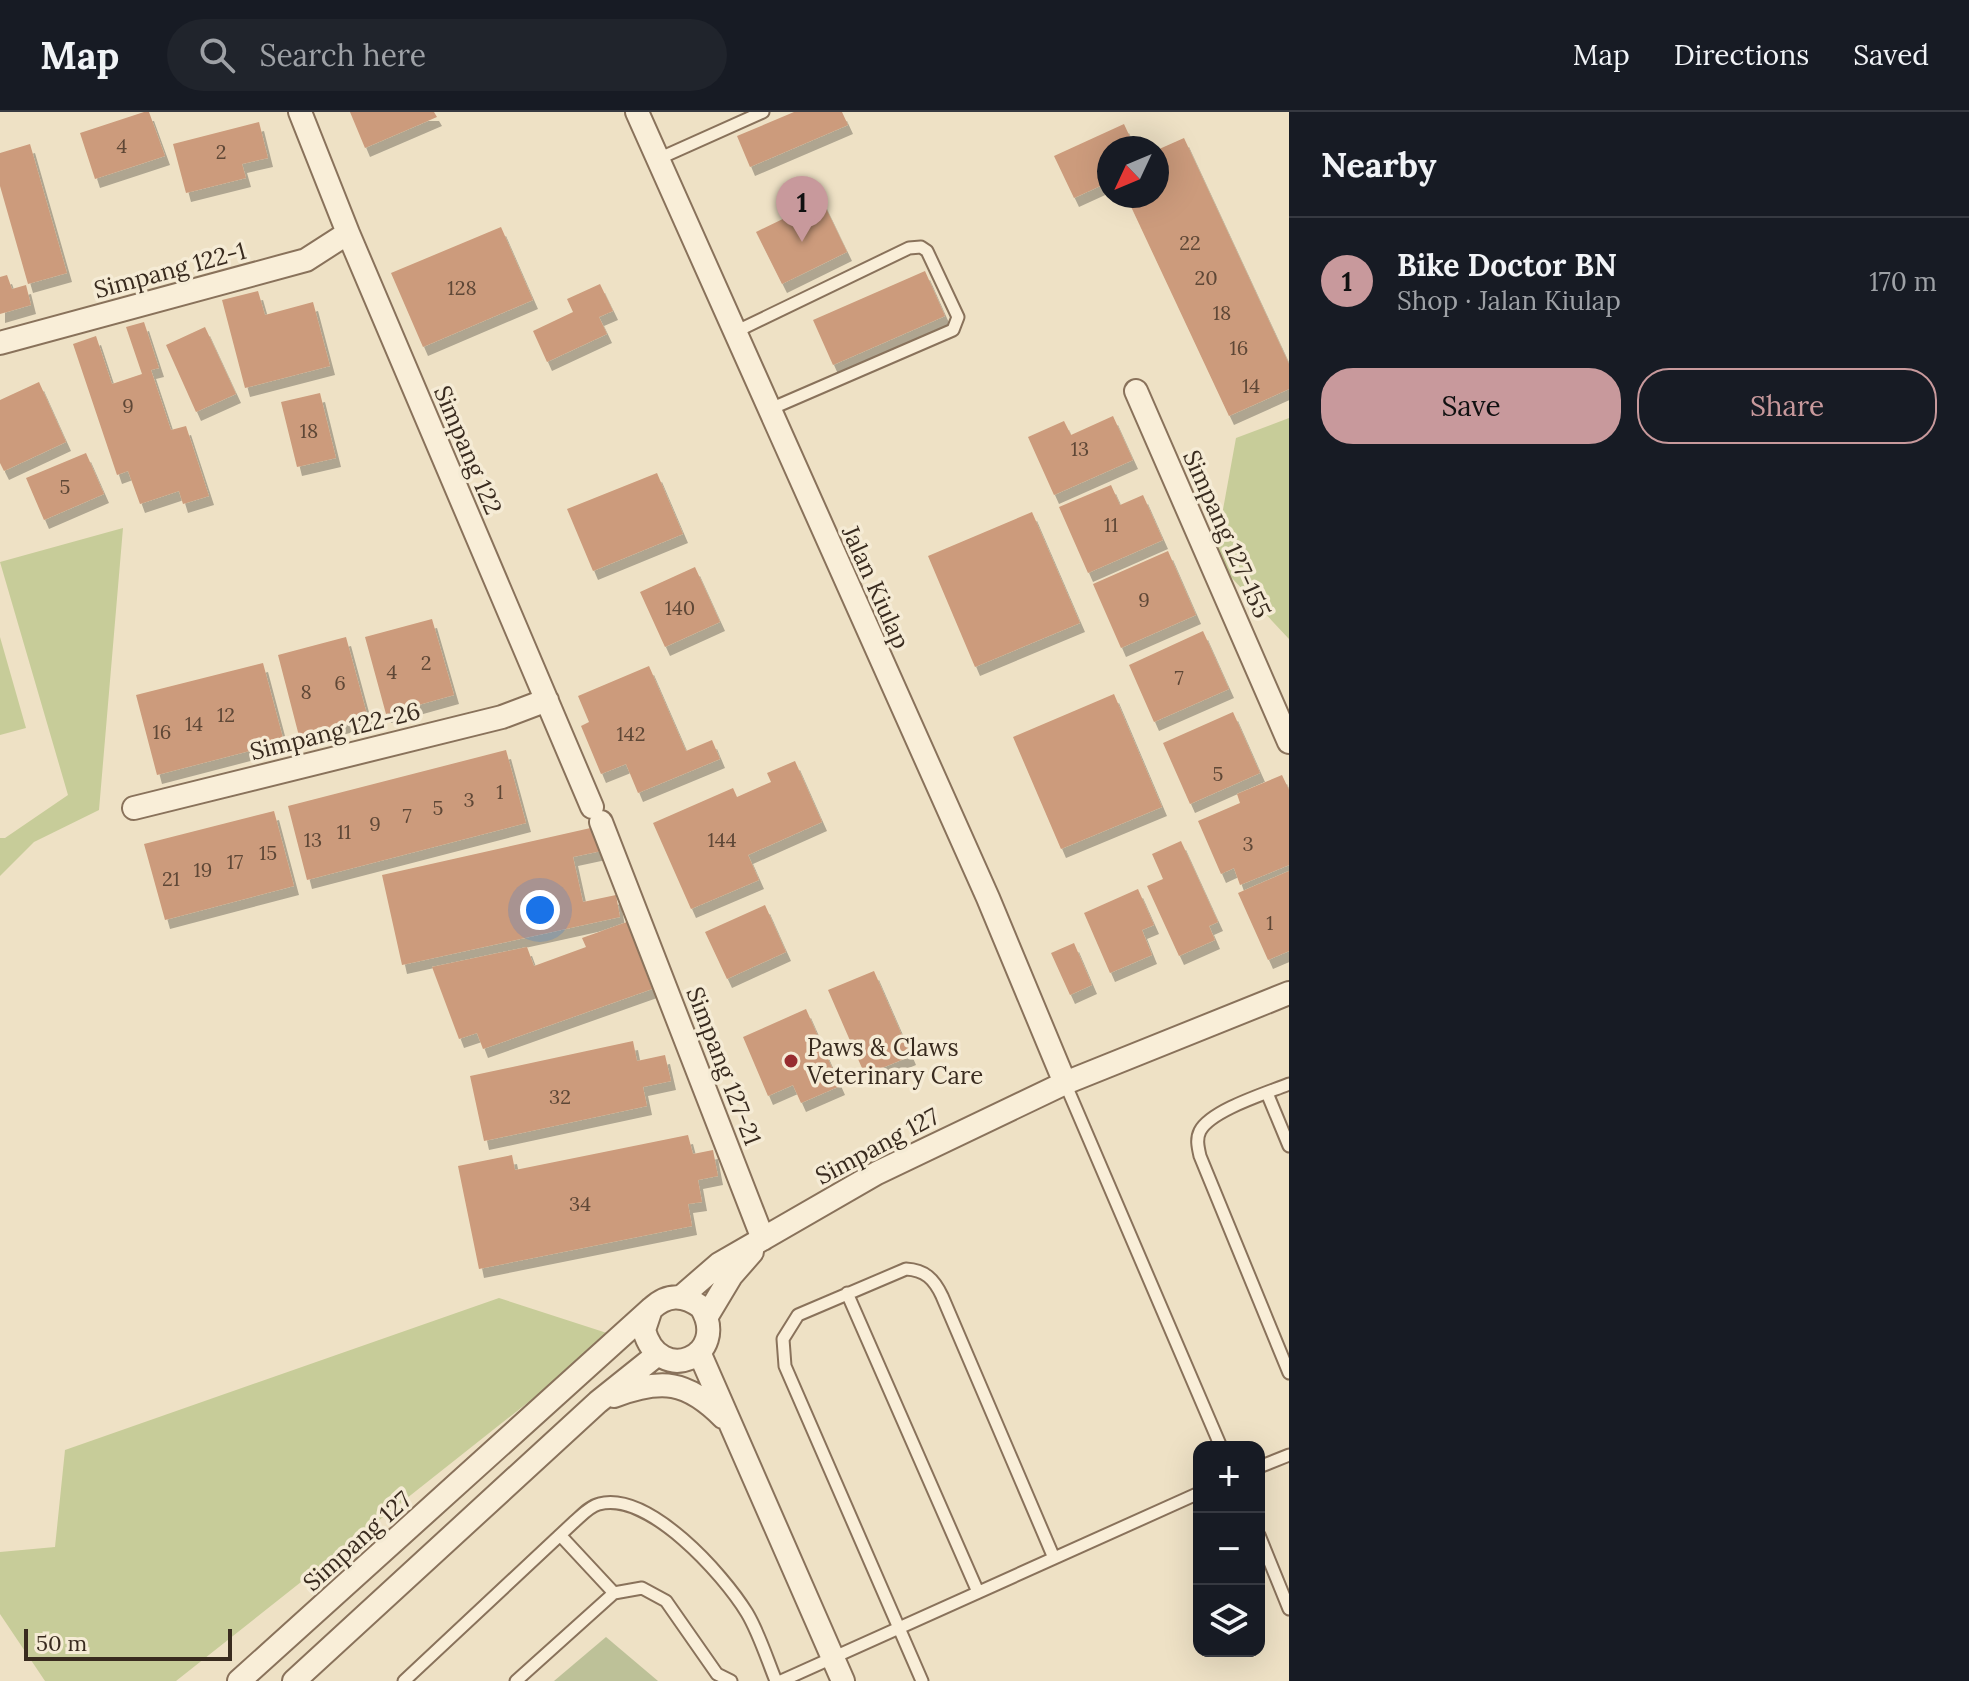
<!DOCTYPE html>
<html lang="en">
<head>
<meta charset="utf-8">
<style>
  body { margin:0; font-family:Lora,serif; background:#20242c; color:#f1f3f6 }
  .controls { position:absolute; right:24px; bottom:24px; display:grid; overflow:hidden; border-radius:16px; box-shadow:0 8px 32px #0002 }
  .controls button { width:72px; height:72px; display:grid; place-items:center; padding:0; border:0; border-bottom:2px solid #363941; background:#171b24; color:#f1f3f6; font:40px sans-serif }
  .compass { position:absolute; left:1097px; top:24px; width:72px; height:72px; border-radius:50%; background:#171b24; box-shadow:0 8px 32px #0002; rotate:226deg }
  .scale { position:absolute; left:24px; bottom:20px; width:208px; box-sizing:border-box; padding-left:8px; border:4px solid #392b1f; border-top:0; font-size:22px; line-height:28px; white-space:nowrap; color:#392b1f; -webkit-text-stroke:6px #f5ebd5; paint-order:stroke }
  .you { position:absolute; left:540px; top:798px; width:28px; height:28px; margin:-20px; border:6px solid #fff; border-radius:50%; background:#1a73e8; box-shadow:0 0 0 12px #1a73e833 }
  .badge { display:grid; place-items:center; width:52px; height:52px; border-radius:50%; background:#c8999c; color:#111; font-size:26px; font-weight:700 }
  .pin { position:absolute; translate:-50% -66px; filter:drop-shadow(0 2px 4px #0008) }
  .pin::after { content:''; position:absolute; top:42px; width:28px; height:24px; background:inherit; clip-path:polygon(0 0,100% 0,50% 100%) }
  .list { margin:0; padding:0; list-style:none }
  h2 { display:flex; justify-content:space-between; align-items:center; height:104px; margin:0; padding:0 32px; font-size:34px }
  h2 small { font-size:26px; font-weight:400; color:#9ea1a6 }
  .list li { display:grid; grid-template-columns:52px 1fr auto; gap:24px; align-items:center; box-sizing:border-box; height:128px; padding:0 32px; border-top:2px solid #363941 }
  .list b { display:block; font-size:30px; white-space:nowrap }
  .list p { margin:0; font-size:26px; white-space:nowrap; color:#9ea1a6 }
  .list em { font-size:26px; font-style:normal; color:#9ea1a6 }
  .actions { display:flex; gap:16px; padding:24px 32px }
  .actions a { flex:1; padding:18px 0; border:2px solid #c8999c; border-radius:32px; text-align:center; font-size:28px; color:#c8999c }
  .actions .main { background:#c8999c; color:#111 }
  .icon { flex:none; width:44px; height:44px; fill:none; stroke:currentColor; stroke-width:2; stroke-linecap:round; stroke-linejoin:round }
  .map { position:relative; flex:none; width:1289px; height:1569px; overflow:hidden }
  header { display:flex; align-items:center; gap:48px; box-sizing:border-box; height:112px; padding:0 40px; background:#171b24; border-bottom:2px solid #363941 }
  header strong { font-size:38px }
  nav { display:flex; gap:44px; margin-inline-start:auto; font-size:28px }
  .search { width:560px; height:72px; background:#20242c; display:flex; align-items:center; gap:20px; box-sizing:border-box; padding:0 28px; border-radius:44px; color:#9ea1a6; font-size:30px }
  main { display:flex }
  aside { flex:1; background:#171b24 }
  .map>svg:first-child { display:block }
  .green { fill:#c7cc99 }
  .cemetery { fill:#bdc198 }
  .building { fill:#cc9b7b; filter:url(#shadow) }
  .lines { fill:none; stroke-linecap:round; stroke-linejoin:round }
  .service-casing { stroke:#89725b; stroke-width:15 }
  .minor-casing { stroke:#89725b; stroke-width:26 }
  .service { stroke:#f9eed8; stroke-width:11 }
  .minor { stroke:#f9eed8; stroke-width:22 }
  .poi-dot { fill:#972c2f; stroke:#f5ebd5; stroke-width:3 }
  .labels { text-anchor:middle; dominant-baseline:central; stroke-width:7; stroke-linejoin:round; paint-order:stroke }
  .number-label { font-size:20px; fill:#5e4736 }
  .street-label { font-size:24px; fill:#392b1f; stroke:#f5ebd5 }
  .poi-label { font-size:24px; fill:#392b1f; stroke:#f5ebd5; text-anchor:start }
</style>
</head>
<body>
<header>
<strong>Map</strong>
<div class="search"><svg class="icon" aria-label="search" viewBox="0 0 24 24"><circle cx="10" cy="10" r="6"/><path d="M15 15l6 6"/></svg>Search here</div>
<nav><a>Map</a><a>Directions</a><a>Saved</a></nav>
</header>
<main>
<div class="map">
<svg width="1289" height="1569" viewBox="0 0 1289 1569">
  <defs>
    <filter id="shadow"><feDropShadow dx="5" dy="9" stdDeviation="0" flood-color="#0004"/></filter>
  </defs>
  <rect width="100%" height="100%" fill="#eee1c5"/>
  <!-- green -->
  <path class="green" d="M1289 306V527L1214 447 1236 326Z
    M123 416 99 698 34 730 0 764V726H5L68 683 0 450Z
    M0 525 26 616 0 623Z
    M499 1186 613 1223 176 1569H45L0 1502V1440L55 1435 65 1338Z"/>
  <!-- cemetery -->
  <path class="cemetery" d="M606 1525 658 1569H554Z"/>
  <!-- building -->
  <path class="building" d="M144 0H149L165 44 95 67 80 21Z
    M350 0H434L437 5 365 36Z
    M794 0H842L848 13 750 55 737 24Z
    M259 10 268 46 242 52 246 66 186 81 173 32Z
    M1124 12 1135 36H1109V70L1074 86 1054 44Z
    M1184 26 1289 252V277L1229 304 1126 84H1157V38Z
    M30 32 67 161 28 172 0 74V41Z
    M822 88 847 140 782 172 756 120Z
    M501 115 533 188 423 235 391 161Z
    M925 159 945 204 833 253 813 208Z
    M7 163 12 177 26 173 31 193 0 202V165Z
    M600 172 613 199 599 205 607 222 547 250 533 219 573 200 567 187Z
    M258 179 265 203 313 190 330 254 245 276 222 188Z
    M144 210 159 256 151 258 171 318 186 314 209 384 183 392 179 379 140 392 128 359 117 363 73 232 96 224 112 272 142 262 126 215Z
    M205 215 236 282 196 300 166 233Z
    M39 270 66 330 4 359 0 351V288Z
    M320 281 336 346 297 355 281 290Z
    M1113 304 1133 348 1054 383 1028 325 1064 309 1071 323Z
    M86 341 104 382 44 408 26 366Z
    M657 361 683 422 593 459 567 397Z
    M1111 373 1120 393 1143 383 1163 428 1088 461 1059 395Z
    M1032 400 1080 511 975 555 928 444Z
    M1168 439 1196 503 1121 536 1093 472Z
    M695 455 720 510 665 535 640 480Z
    M432 507 454 583 386 602 365 525Z
    M1203 519 1229 577 1154 610 1129 553Z
    M346 525 368 606 299 624 278 543Z
    M263 551 284 630 157 663 136 583Z
    M649 554 686 639 712 628 720 647 638 681 626 652 601 662 581 614 589 610 578 584Z
    M1114 582 1162 695 1061 737 1013 625Z
    M1233 600 1260 661 1190 692 1163 631Z
    M506 638 526 711 307 768 288 694Z
    M795 649 822 710 748 743 759 768 691 797 653 711 733 676 737 685 771 670 767 661Z
    M1282 663 1289 678V753L1240 773 1234 756 1221 762 1198 709 1240 691 1237 682Z
    M274 699 294 774 165 808 144 732Z
    M595 715 601 739 573 745 583 790 616 783 620 805 402 853 382 763Z
    M1181 729 1218 810 1209 814 1215 828 1179 844 1147 774 1163 767 1152 742Z
    M1289 759V839L1268 848 1238 781Z
    M1138 777 1154 813 1142 818 1152 843 1110 861 1084 801Z
    M765 793 786 840 727 867 705 820Z
    M627 810 652 877 483 937 477 921 459 927 432 855 527 835 534 854 586 835 582 826Z
    M1074 831 1092 873 1070 883 1051 841Z
    M874 859 911 944 865 963 828 878Z
    M806 897 840 974 801 991 793 973 768 984 743 925Z
    M633 929 637 949 665 943 671 969 643 975 647 994 484 1029 470 964Z
    M688 1023 693 1042 713 1038 718 1064 698 1068 702 1090 688 1092 692 1114 479 1157 458 1054 512 1043 515 1058Z"/>
  <g class="lines">
    <defs>
      <path id="service" d="M658 47 763 0
        M735 220 909 136 921 135 927 139 958 205 953 218 768 298
        M1065 971 1221 1335
        M1289 972C1267 981 1211 998 1200 1019 1196 1027 1198 1035 1200 1044L1289 1261
        M1267 981 1289 1034
        M847 1181 978 1480
        M1259 1355 1289 1343
        M560 1423 614 1481
        M1259 1423 1289 1497
        M404 1569 574 1410C581 1404 590 1394 599 1392 649 1379 723 1462 747 1501 759 1521 767 1547 776 1569
        M516 1569 614 1481 642 1476 666 1489 717 1562 731 1569
        M781 1569 1199 1381
        M922 1569 785 1254 783 1227 798 1203 906 1157C925 1158 934 1167 942 1184L1054 1446"/>
      <path id="minor" d="M300 0 348 121 592 695
        M637 0 988 786 1065 971
        M0 231 306 148 348 121
        M1136 279 1289 630
        M134 696 502 605 547 588
        M601 710 763 1127
        M681 1185 719 1152 877 1061 1065 971 1289 881
        M707 1204 731 1164 752 1140
        M699 1240 843 1569
        M614 1284C662 1266 687 1269 723 1305
        M239 1569 651 1197C667 1182 683 1182 701 1195 731 1244 659 1275 644 1218L651 1197
        M294 1569 598 1290 658 1242"/>
    </defs>
    <!-- service casing -->
    <use href="#service" class="service-casing"/>
    <!-- minor casing -->
    <use href="#minor" class="minor-casing"/>
    <!-- service -->
    <use href="#service" class="service"/>
    <!-- minor -->
    <use href="#minor" class="minor"/>
  </g>
  <!-- markers -->
  <circle class="poi-dot" cx="791" cy="949" r="8"/>
  <g class="labels">
    <!-- number labels -->
    <g class="number-label">
      <text x="122" y="33">4</text>
      <text x="221" y="39">2</text>
      <text x="1190" y="130">22</text>
      <text x="1206" y="165">20</text>
      <text x="462" y="175">128</text>
      <text x="1222" y="200">18</text>
      <text x="1239" y="235">16</text>
      <text x="1251" y="273">14</text>
      <text x="128" y="293">9</text>
      <text x="309" y="318">18</text>
      <text x="1080" y="336">13</text>
      <text x="65" y="374">5</text>
      <text x="1111" y="412">11</text>
      <text x="1144" y="487">9</text>
      <text x="680" y="495">140</text>
      <text x="426" y="550">2</text>
      <text x="392" y="559">4</text>
      <text x="1179" y="565">7</text>
      <text x="340" y="570">6</text>
      <text x="306" y="579">8</text>
      <text x="226" y="602">12</text>
      <text x="194" y="611">14</text>
      <text x="162" y="619">16</text>
      <text x="631" y="621">142</text>
      <text x="1218" y="661">5</text>
      <text x="500" y="679">1</text>
      <text x="469" y="687">3</text>
      <text x="438" y="695">5</text>
      <text x="407" y="703">7</text>
      <text x="375" y="711">9</text>
      <text x="344" y="719">11</text>
      <text x="313" y="727">13</text>
      <text x="722" y="727">144</text>
      <text x="1248" y="731">3</text>
      <text x="268" y="740">15</text>
      <text x="235" y="749">17</text>
      <text x="203" y="757">19</text>
      <text x="171" y="766">21</text>
      <text x="1270" y="810">1</text>
      <text x="560" y="984">32</text>
      <text x="580" y="1091">34</text>
    </g>
    <!-- street labels -->
    <g class="street-label">
      <text transform="translate(170 158) rotate(-15)">Simpang 122-1</text>
      <text transform="translate(468 338) rotate(67)">Simpang 122</text>
      <text transform="translate(1227 422) rotate(66)">Simpang 127-155</text>
      <text transform="translate(876 475) rotate(66)">Jalan Kiulap</text>
      <text transform="translate(335 619) rotate(-14)">Simpang 122-26</text>
      <text transform="translate(724 954) rotate(69)">Simpang 127-21</text>
      <text transform="translate(877 1034) rotate(-28)">Simpang 127</text>
      <text transform="translate(357 1429) rotate(-42)">Simpang 127</text>
    </g>
    <!-- poi labels -->
    <g class="poi-label">
      <text x="807" y="935">Paws &amp; Claws<tspan x="807" dy="28">Veterinary Care</tspan></text>
    </g>
  </g>
</svg>
<div class="controls">
<button>+</button>
<button>−</button>
<button><svg class="icon" aria-label="layers" viewBox="0 0 24 24"><path d="M12 4l9 5-9 5-9-5zM3 14l9 5 9-5"/></svg></button>
</div>
<svg class="compass" viewBox="-18 -18 36 36"><path d="M0-13l5 13h-10z" fill="#e53935"/><path d="M0 13l5-13h-10z" fill="#9ea1a6"/></svg>
<div class="scale">50 m</div>
<div class="you"></div>
<div class="pin badge" style="left:802px;top:130px">1</div>
</div>
<aside>
<h2>Nearby<small></small></h2>
<ul class="list">
<li><span class="badge">1</span><div><b>Bike Doctor BN</b><p>Shop · Jalan Kiulap</p></div><em>170 m</em></li>
</ul>
<div class="actions"><a class="main">Save</a><a>Share</a></div>
</aside>
</main>
</body>
</html>
